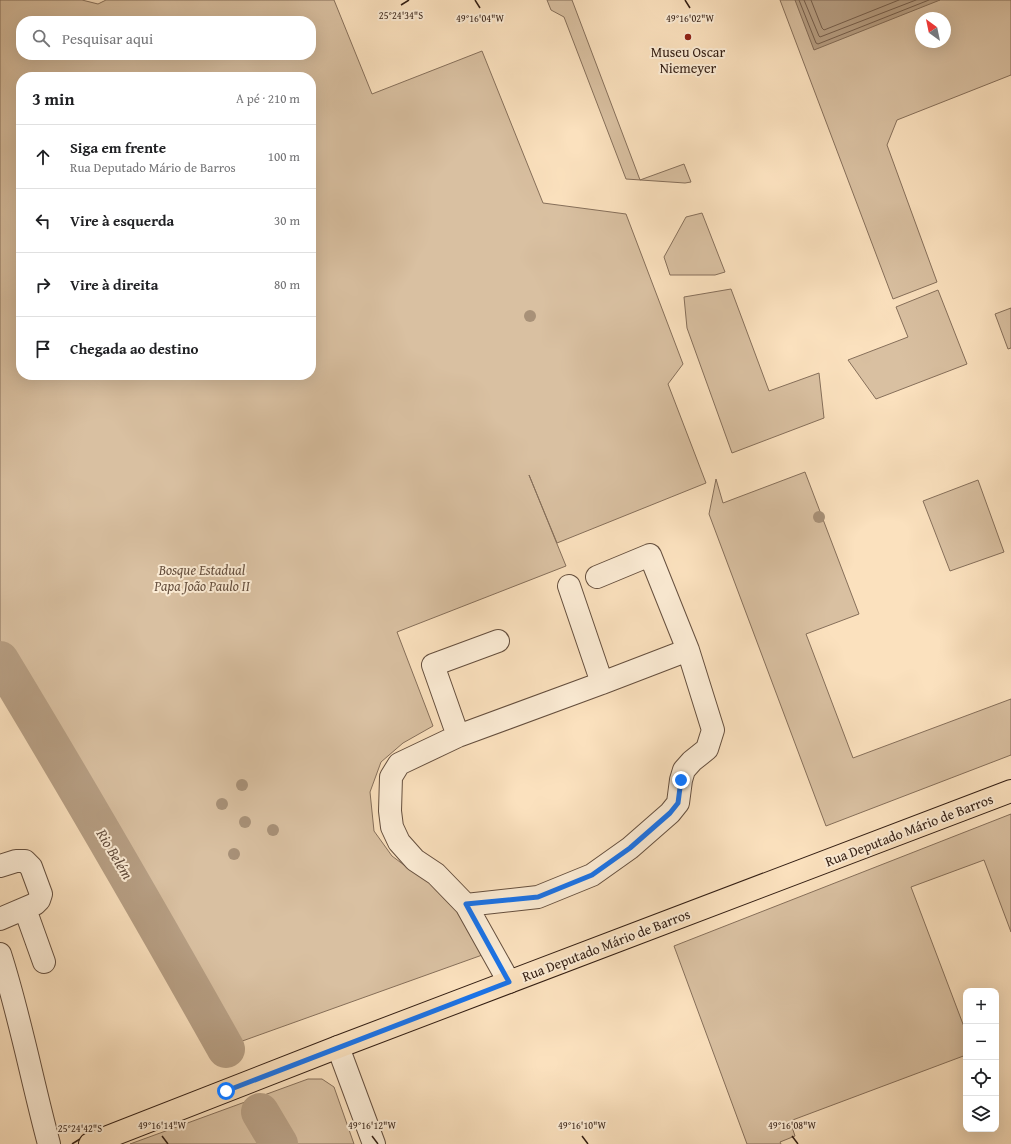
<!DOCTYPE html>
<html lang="pt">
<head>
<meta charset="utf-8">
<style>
  body { margin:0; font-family:"Gentium Book Plus",serif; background:#f2f2f2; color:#202124 }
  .controls { position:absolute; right:12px; bottom:12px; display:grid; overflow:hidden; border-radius:8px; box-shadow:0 4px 16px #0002 }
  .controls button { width:36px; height:36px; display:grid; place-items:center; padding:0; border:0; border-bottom:1px solid #e0e0e0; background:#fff; color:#202124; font:20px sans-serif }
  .compass { position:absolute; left:915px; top:12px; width:36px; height:36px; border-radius:50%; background:#fff; box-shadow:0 4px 16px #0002; rotate:327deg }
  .stop { position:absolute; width:12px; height:12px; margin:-9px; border:3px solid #1a73e8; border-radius:50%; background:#fff }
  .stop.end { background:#1a73e8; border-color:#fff; box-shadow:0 1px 4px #0008 }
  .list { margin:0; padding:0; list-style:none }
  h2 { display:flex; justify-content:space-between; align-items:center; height:52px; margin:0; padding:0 16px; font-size:17px }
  h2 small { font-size:13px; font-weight:400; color:#757577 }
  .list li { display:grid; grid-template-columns:26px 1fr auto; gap:12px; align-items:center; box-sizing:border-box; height:64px; padding:0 16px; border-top:1px solid #e0e0e0 }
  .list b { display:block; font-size:15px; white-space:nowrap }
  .list p { margin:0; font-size:13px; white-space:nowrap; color:#757577 }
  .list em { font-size:13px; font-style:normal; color:#757577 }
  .icon { flex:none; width:22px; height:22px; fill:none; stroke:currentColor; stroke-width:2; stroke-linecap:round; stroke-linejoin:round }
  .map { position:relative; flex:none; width:1011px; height:1144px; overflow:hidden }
  .search { position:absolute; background:#fff; box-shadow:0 4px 16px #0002; left:16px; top:16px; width:300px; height:44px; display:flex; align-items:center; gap:10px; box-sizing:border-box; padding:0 14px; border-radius:16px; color:#757577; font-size:15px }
  .panel { position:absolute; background:#fff; box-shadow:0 4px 16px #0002; left:16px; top:72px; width:300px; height:308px; border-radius:16px }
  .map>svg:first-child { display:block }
  .green { fill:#d9c0a1; stroke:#866f5a; fill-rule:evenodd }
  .water { fill:#b79f84; stroke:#826b57 }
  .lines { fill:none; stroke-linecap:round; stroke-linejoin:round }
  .shore { stroke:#755e4c; stroke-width:1 }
  .river { stroke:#b79f84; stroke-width:38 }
  .minor-casing { stroke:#654f3e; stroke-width:24 }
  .major-casing { stroke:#331e13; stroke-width:24 }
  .minor { stroke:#fcecd5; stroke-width:22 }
  .major { stroke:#fbe1be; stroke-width:22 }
  .tree { fill:#a89178 }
  .route { stroke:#1a73e8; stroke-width:5 }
  .ticks { fill:none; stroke:#331e13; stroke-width:1.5 }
  .poi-dot { fill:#8f2418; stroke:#fcecd5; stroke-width:1.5 }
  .labels { text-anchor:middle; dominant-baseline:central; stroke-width:4; stroke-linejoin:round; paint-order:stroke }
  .poi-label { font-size:14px; fill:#331e13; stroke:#fcecd5 }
  .park-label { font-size:14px; font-style:italic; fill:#654f3e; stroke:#fcecd5 }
  .street-label { font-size:14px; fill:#331e13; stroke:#fcecd5 }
  .water-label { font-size:15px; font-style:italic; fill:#614b3b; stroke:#fcecd5 }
  .ticks-label { font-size:10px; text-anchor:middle; fill:#331e13; stroke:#fcecd5; stroke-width:4; stroke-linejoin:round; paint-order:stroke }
</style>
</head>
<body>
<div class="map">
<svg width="1011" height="1144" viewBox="0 0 1011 1144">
  <rect width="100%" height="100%" fill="#fbe1be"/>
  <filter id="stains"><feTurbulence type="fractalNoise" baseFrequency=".005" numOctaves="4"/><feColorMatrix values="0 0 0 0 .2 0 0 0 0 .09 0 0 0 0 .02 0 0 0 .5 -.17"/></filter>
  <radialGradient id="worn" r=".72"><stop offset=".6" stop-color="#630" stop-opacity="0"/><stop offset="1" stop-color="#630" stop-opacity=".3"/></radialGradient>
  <!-- green -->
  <path class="green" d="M0 0H82L98 4 106 0H334L372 94 482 51 543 203 626 214 683 364 668 384 706 483 557 543 529 475 566 566 397 632 433 726 403 743 381 762 370 792 374 831 392 856 412 871 433 878 469 919 485 954 234 1044 0 643ZM21 21H311V55H21ZM21 77H311V375H21Z
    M547 0H572L640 180 684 164 691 182 685 183 626 179 564 17 551 10Z
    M780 0H1011V75L897 120 887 145 937 282 893 299ZM921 18H945V42H921Z
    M702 213 725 272 715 275H670L664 257 686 217Z
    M731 289 769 391 819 373 824 418 732 453 687 328 684 297Z
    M938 290 967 364 876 399 848 360 908 337 896 307Z
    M1011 308V348L1008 349 995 314Z
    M805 472 859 614 806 634 853 758 1011 699V755L826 826 709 514 716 479 723 503Z
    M978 480 1004 552 950 571 923 501Z
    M1011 814V932L984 860 911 887 966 1032V1055L790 1121 795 1136 780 1142 781 1144H747L674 946Z
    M308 1079H322L334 1087 354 1144H130Z"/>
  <!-- water -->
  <path class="water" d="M795 0H940L814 50Z"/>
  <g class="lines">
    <!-- shore -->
    <path class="shore" d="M799 0 816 43 818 44 929 0
      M804 0 819 36 820 37 916 0
      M811 0 822 28 824 30 899 0"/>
    <!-- river -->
    <path class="river" d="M0 660C78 789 153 919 226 1049
      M260 1112 279 1144"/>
    <defs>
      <path id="minor" d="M569 586 602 683 688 650
        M498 641 433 665 458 736 399 764 391 777 390 811 392 827 399 842 415 860 436 874 466 905 509 982
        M458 736 602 683
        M0 866 16 861H25L31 867 41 894 39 900 35 904 0 919
        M466 905 538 897 592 875 630 848 670 813 678 803 681 780 684 770 692 761 707 749 713 730 688 650 650 555 597 577
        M25 909 44 962
        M0 954C20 1016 32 1081 49 1144
        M338 1047 374 1144"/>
      <path id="major" d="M90 1144 338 1047 1011 791"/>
    </defs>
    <!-- minor casing -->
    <use href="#minor" class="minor-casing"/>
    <!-- major casing -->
    <use href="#major" class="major-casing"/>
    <!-- minor -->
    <use href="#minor" class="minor"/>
    <!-- major -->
    <use href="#major" class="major"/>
  </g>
  <!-- trees -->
  <g class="tree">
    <circle cx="530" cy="316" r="6"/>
    <circle cx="819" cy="517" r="6"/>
    <circle cx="242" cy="785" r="6"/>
    <circle cx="222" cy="804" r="6"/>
    <circle cx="245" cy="822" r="6"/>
    <circle cx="273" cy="830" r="6"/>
    <circle cx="234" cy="854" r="6"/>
  </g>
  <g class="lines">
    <!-- route -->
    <path class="route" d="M226 1091 509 982 466 904 538 897 592 875 630 848 670 813 678 803 681 780"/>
  </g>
  <!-- ticks -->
  <path class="ticks" d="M475 0 480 8M685 0 690 8M401 5 409 0M162 1136 168 1144M372 1136 378 1144M582 1136 588 1144M792 1136 798 1144M72 1144 80 1139"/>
  <!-- markers -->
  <circle class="poi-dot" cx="688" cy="37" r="4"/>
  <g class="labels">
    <!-- poi labels -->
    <g class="poi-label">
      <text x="688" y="52">Museu Oscar<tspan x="688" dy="16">Niemeyer</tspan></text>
    </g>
    <!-- park labels -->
    <g class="park-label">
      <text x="202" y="570">Bosque Estadual<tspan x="202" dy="16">Papa João Paulo II</tspan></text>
    </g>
    <!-- street labels -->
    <g class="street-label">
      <text transform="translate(909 830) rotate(-21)">Rua Deputado Mário de Barros</text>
      <text transform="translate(606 945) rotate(-21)">Rua Deputado Mário de Barros</text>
    </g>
    <!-- water labels -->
    <g class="water-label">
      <text transform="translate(115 854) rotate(59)">Rio Belém</text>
    </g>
  </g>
  <g class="ticks-label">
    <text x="401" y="19">25°24'34"S</text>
    <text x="480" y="22">49°16'04"W</text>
    <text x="690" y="22">49°16'02"W</text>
    <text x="162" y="1129">49°16'14"W</text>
    <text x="372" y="1129">49°16'12"W</text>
    <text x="582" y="1129">49°16'10"W</text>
    <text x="792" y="1129">49°16'08"W</text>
    <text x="80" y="1132">25°24'42"S</text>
  </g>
  <rect width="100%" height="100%" filter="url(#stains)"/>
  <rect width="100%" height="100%" fill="url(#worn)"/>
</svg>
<div class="controls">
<button>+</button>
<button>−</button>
<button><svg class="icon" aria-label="locate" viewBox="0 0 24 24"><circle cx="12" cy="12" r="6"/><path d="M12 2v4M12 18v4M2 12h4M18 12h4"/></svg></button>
<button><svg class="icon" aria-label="layers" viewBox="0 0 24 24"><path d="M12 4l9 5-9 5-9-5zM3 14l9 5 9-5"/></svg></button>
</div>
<svg class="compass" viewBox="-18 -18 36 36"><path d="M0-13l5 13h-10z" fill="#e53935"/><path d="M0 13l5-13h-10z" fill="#757577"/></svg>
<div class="stop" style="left:226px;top:1091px"></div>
<div class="stop end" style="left:681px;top:780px"></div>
<div class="search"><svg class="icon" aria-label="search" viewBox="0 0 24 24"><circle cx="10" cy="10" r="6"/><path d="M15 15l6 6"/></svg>Pesquisar aqui</div>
<section class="panel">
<h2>3 min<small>A pé · 210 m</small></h2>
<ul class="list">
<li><svg class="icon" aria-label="ahead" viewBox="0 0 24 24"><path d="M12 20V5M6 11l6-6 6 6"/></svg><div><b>Siga em frente</b><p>Rua Deputado Mário de Barros</p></div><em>100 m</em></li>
<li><svg class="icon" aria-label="left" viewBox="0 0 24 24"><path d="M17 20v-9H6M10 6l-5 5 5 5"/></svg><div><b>Vire à esquerda</b></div><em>30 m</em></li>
<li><svg class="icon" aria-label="right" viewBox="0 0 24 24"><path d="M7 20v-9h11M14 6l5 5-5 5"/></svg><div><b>Vire à direita</b></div><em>80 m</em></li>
<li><svg class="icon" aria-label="arrive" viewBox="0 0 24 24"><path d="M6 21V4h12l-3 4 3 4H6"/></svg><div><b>Chegada ao destino</b></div></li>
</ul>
</section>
</div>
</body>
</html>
